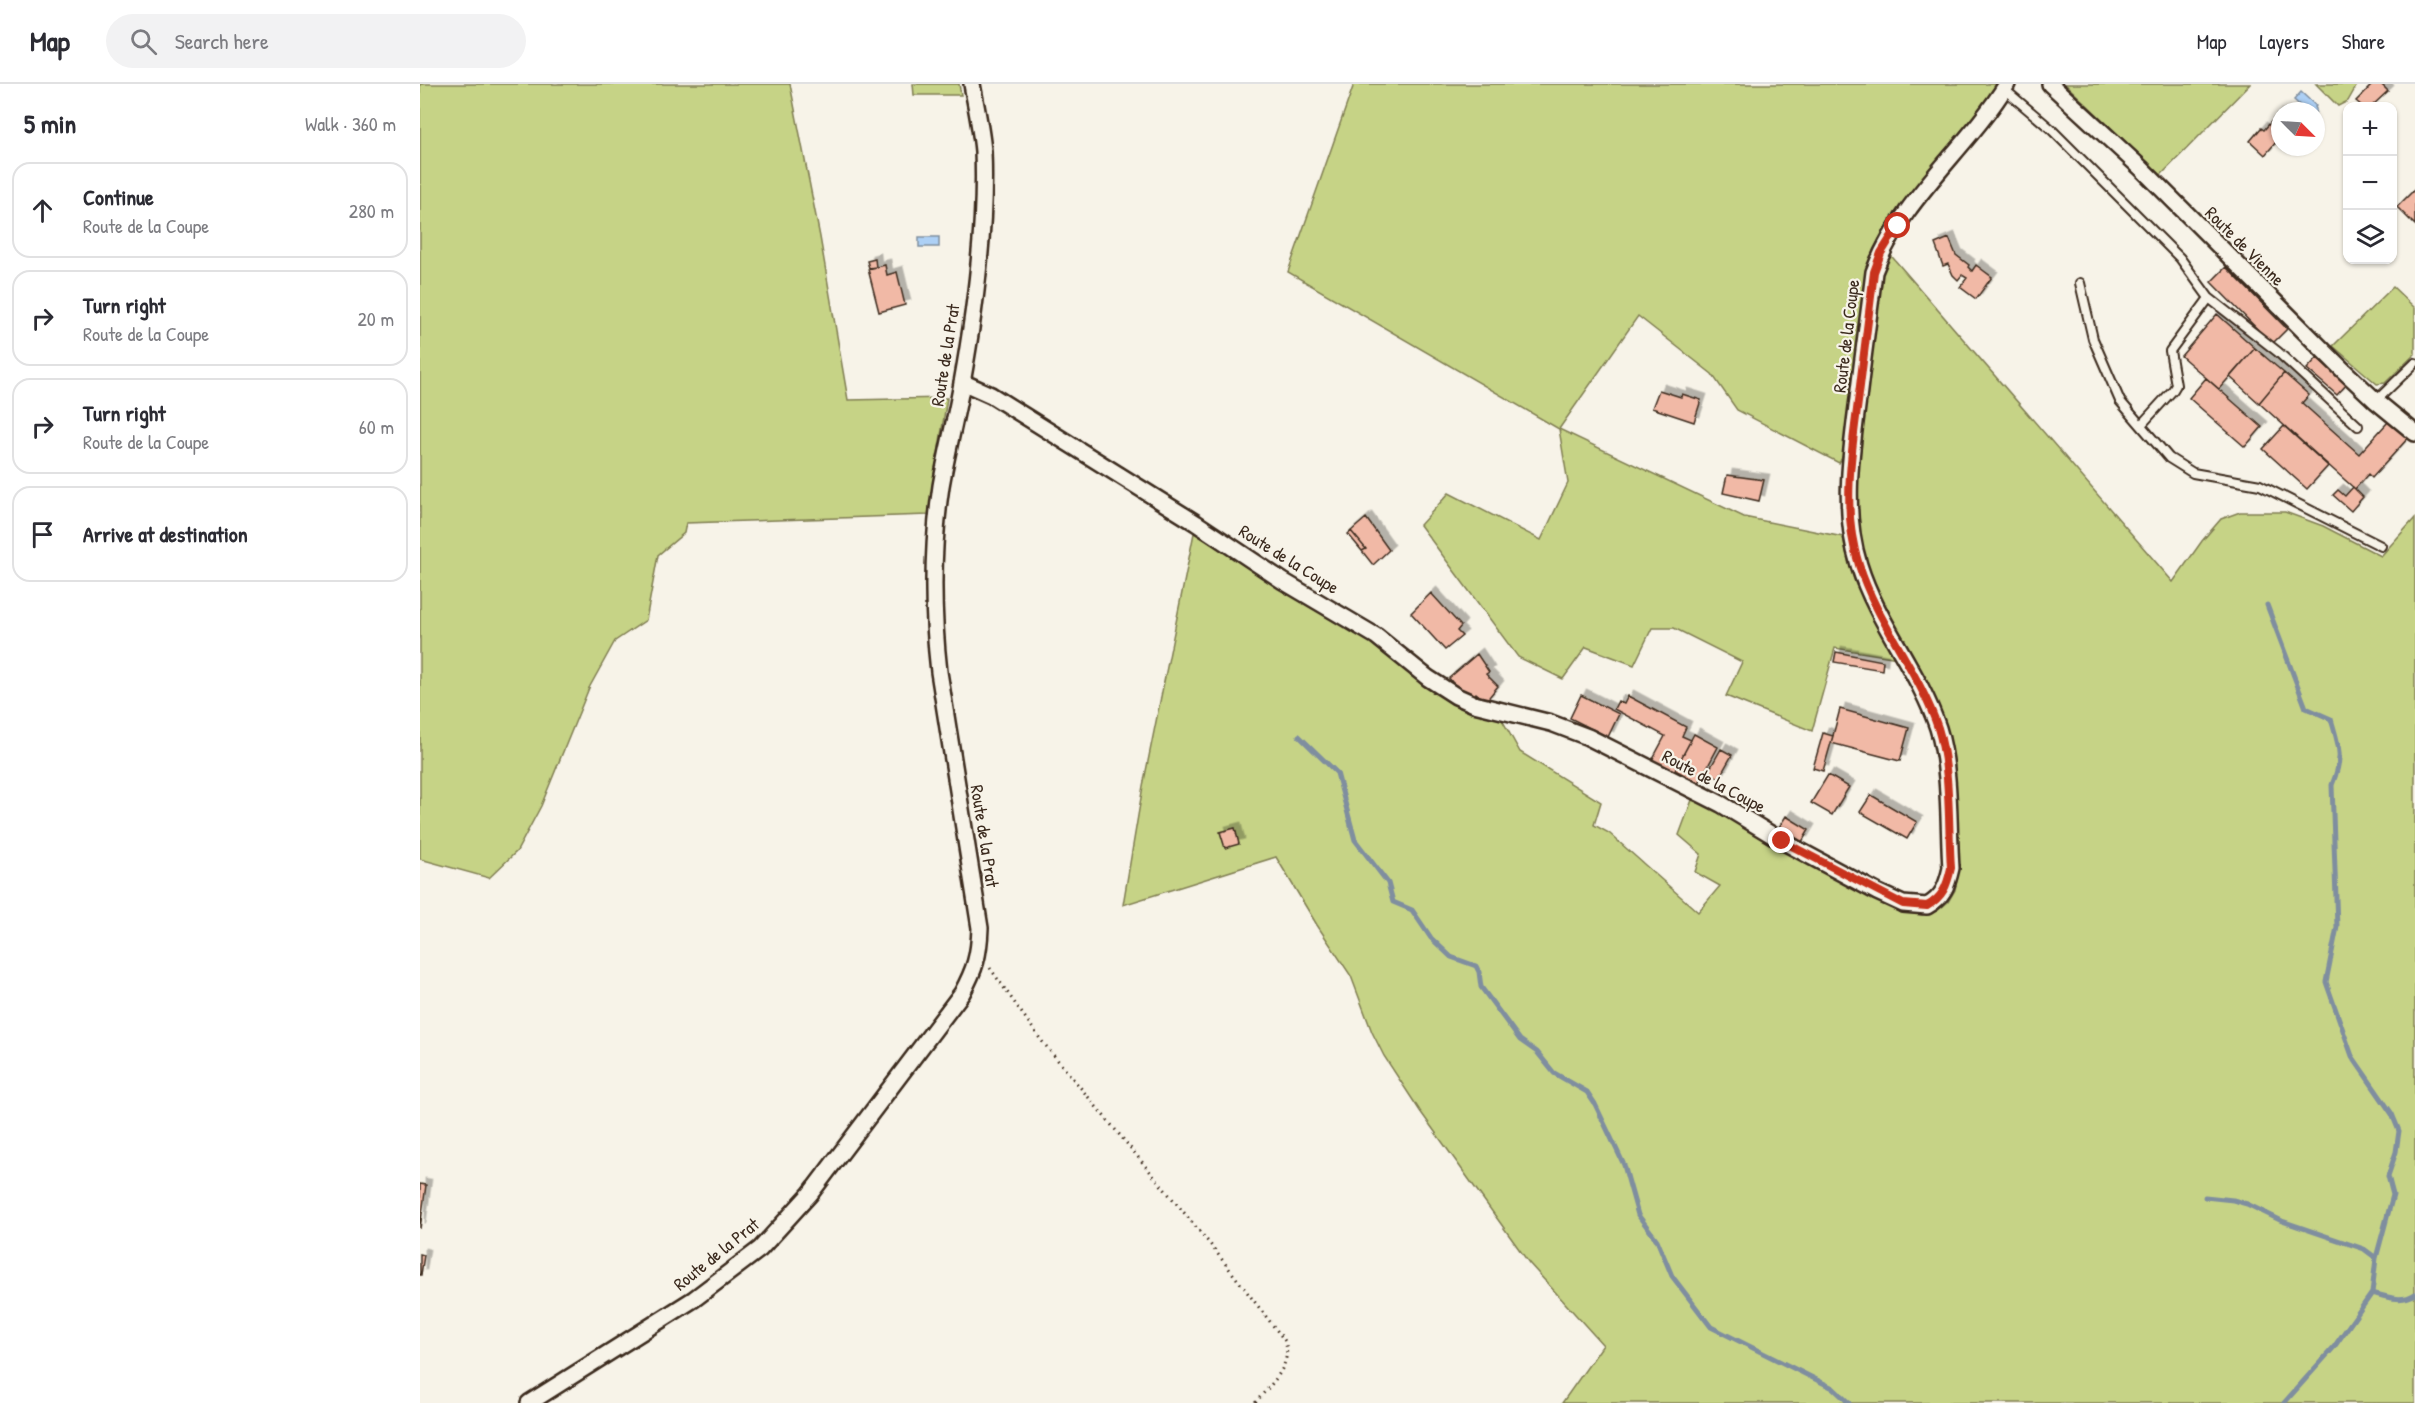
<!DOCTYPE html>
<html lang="en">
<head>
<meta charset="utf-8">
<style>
  body { margin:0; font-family:"Patrick Hand",sans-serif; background:#f2f2f3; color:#2b2b33 }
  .controls { position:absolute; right:18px; top:18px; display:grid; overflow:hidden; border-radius:12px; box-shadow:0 2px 4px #0004 }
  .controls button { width:54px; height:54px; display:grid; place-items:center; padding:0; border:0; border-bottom:2px solid #e1e1e2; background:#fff; color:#2b2b33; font:30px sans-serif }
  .compass { position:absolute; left:1851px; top:18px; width:54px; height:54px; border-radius:50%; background:#fff; box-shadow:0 2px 4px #0004; rotate:114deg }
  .stop { position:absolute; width:18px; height:18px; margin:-14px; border:4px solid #c8321e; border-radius:50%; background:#fff }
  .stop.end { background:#c8321e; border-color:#fff; box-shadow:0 2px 6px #0008 }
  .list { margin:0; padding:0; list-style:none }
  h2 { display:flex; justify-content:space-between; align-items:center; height:78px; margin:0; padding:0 24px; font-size:26px }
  h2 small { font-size:20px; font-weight:400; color:#7c7c81 }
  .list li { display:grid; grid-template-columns:39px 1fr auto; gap:18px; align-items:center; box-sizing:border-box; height:96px; margin:0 12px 12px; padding:0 12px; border:2px solid #e1e1e2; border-radius:18px }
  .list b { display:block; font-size:22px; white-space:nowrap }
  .list p { margin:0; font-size:20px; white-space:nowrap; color:#7c7c81 }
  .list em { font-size:20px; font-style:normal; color:#7c7c81 }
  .icon { flex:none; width:33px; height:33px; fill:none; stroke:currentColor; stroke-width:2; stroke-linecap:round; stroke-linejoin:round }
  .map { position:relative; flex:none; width:1995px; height:1319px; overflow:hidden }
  header { display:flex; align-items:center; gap:36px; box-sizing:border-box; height:84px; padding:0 30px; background:#fff; border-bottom:2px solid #e1e1e2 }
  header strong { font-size:28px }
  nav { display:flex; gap:33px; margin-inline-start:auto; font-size:21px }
  .search { width:420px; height:54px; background:#f2f2f3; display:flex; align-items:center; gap:15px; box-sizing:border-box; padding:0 21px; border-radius:33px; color:#7c7c81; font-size:22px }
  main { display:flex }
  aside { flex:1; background:#fff }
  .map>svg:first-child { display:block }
  .green { fill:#c6d386; stroke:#807e52; stroke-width:1.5 }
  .water { fill:#add0f5; stroke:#7f8e9f; stroke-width:1.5 }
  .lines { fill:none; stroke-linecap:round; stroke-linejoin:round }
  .stream { stroke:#7f8e9f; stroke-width:5 }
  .building { fill:#f1b9a6; stroke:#3b2a1e; stroke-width:1.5; filter:url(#shadow) }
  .lane-casing { stroke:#3b2a1e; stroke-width:12 }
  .street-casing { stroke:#3b2a1e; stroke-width:20 }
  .path { stroke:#3b2a1e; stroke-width:3; stroke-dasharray:1.5 4.5; stroke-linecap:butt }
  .lane { stroke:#f7f3e8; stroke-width:8 }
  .street { stroke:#f7f3e8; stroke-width:15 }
  .route { stroke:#c8321e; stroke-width:8 }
  .labels { text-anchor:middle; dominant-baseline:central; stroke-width:4.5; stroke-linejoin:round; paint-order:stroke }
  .street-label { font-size:18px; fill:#3b2a1e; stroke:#f7f3e8 }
</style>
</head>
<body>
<header>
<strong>Map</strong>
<div class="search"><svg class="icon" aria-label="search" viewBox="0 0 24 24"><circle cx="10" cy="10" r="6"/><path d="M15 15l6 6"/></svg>Search here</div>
<nav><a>Map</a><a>Layers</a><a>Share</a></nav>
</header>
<main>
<aside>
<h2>5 min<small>Walk · 360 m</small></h2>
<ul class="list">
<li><svg class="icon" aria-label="ahead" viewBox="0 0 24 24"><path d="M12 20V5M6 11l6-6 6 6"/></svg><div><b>Continue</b><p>Route de la Coupe</p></div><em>280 m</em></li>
<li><svg class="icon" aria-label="right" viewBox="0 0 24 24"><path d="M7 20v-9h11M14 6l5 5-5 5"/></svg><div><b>Turn right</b><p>Route de la Coupe</p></div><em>20 m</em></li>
<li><svg class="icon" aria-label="right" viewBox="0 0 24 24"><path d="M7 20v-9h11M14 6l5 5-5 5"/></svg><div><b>Turn right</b><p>Route de la Coupe</p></div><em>60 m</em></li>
<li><svg class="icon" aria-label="arrive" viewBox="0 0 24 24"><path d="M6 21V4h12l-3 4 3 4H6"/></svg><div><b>Arrive at destination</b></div></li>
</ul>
</aside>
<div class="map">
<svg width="1995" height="1319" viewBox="0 0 1995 1319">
  <defs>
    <filter id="shadow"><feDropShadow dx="5.5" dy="-5.5" stdDeviation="0" flood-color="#0004"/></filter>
  </defs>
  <rect width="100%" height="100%" fill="#f7f3e8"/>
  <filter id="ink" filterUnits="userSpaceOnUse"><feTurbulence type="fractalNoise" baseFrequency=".0167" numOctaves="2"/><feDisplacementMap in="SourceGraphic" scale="12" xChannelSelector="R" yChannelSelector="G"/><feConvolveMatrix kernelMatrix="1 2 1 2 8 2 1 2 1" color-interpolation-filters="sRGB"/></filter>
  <g filter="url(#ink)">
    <!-- green -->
    <path class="green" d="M0 0H370L400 153 428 316 527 314 508 431 266 439 264 449 238 471 226 536 195 557 169 604 121 722 97 767 69 794 0 775Z
      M493 0H539L541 11H494Z
      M934 0H1582L1459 155 1453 167 1424 370 1419 379 1317 326 1292 290 1218 232 1139 345 1324 433 1423 453 1429 481 1436 501 1478 574 1415 564 1392 647 1306 612 1322 578 1254 544H1232L1214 581 1166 563 1143 595 1098 573 1000 441 1029 409 1121 456 1148 399 1139 345 868 188Z
      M1645 0H1830L1741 91Z
      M1896 0H1937V1L1928 17 1918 22Z
      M1467 167 1753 498 1782 457 1801 435 1820 428H1865L1903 442 1961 472 1995 434V1319H1142L1183 1261 1109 1179 1000 1027 964 972 952 948 931 892 897 841 856 773 703 821 723 702 774 449 950 558 1026 616 1052 628 1081 634 1100 668 1181 718 1174 741 1189 749 1278 828 1300 802 1275 788 1281 770 1259 751 1272 716 1288 721 1347 758 1485 826 1502 831 1517 827 1528 818 1535 806 1538 790 1534 707 1520 632 1502 590 1455 506 1443 475 1437 435 1436 393 1460 191Z
      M1973 203 1995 224V270L1965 299 1957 300 1913 262Z"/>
    <!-- water -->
    <path class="water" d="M1881 8 1896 22 1895 23 1896 25V28L1886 27 1874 16Z
      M499 153H519V163H499Z"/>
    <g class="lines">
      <!-- stream -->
      <path class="stream" d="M1847 521 1886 624 1911 635C1919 663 1924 672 1912 701L1917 843 1906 898 1932 972 1972 1030 1979 1047 1976 1068 1968 1092 1973 1111 1956 1174 1952 1209 1914 1263 1864 1319
        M879 652 917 689 935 756 968 799 973 818 992 826 1011 854 1031 873 1056 882 1059 888 1061 903 1100 956 1117 968 1134 989 1167 1008 1175 1020 1204 1081 1218 1131 1237 1156 1252 1192 1291 1243 1413 1304 1429 1319
        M1785 1113 1813 1116 1827 1120 1862 1137 1944 1165 1956 1174
        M1952 1209C1967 1213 1982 1219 1995 1210"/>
    </g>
    <!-- building -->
    <path class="building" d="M1953 0H1961L1968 7 1952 22H1942L1936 17Z
      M1857 31 1860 33V59L1856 58 1845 71 1830 57 1841 44 1844 46Z
      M1994 106 1995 107V141L1977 123Z
      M1529 154 1536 171 1549 181 1548 183 1552 187 1556 181 1572 193 1556 215 1540 203 1547 194 1542 191 1538 196 1533 191 1528 180 1523 182 1515 160Z
      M455 175 456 183 449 184 447 177Z
      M465 181 467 191 477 188 485 221 459 228 448 185Z
      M1806 183 1867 245 1852 260 1791 198Z
      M1797 230 1835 264 1799 305 1761 272Z
      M1835 264 1864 289 1839 319 1810 293Z
      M1897 274 1927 300 1917 311 1887 285Z
      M1864 289 1889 311 1882 319 1939 370 1968 338 1989 353 1952 394 1948 390 1935 405 1839 319Z
      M1786 294 1842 343 1825 363 1769 314Z
      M1239 306 1261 313 1262 310 1281 316 1274 338 1232 324Z
      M1864 342 1908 382 1887 405 1843 365Z
      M1307 391 1344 396 1339 417 1303 409Z
      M1933 403 1943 413 1931 427 1913 411 1918 406 1925 412Z
      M946 434 969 466 953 481 942 467 946 465 931 447Z
      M931 447 946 465 942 467 928 450Z
      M1011 509 1041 542 1037 547 1042 552 1025 566 991 529Z
      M1416 568 1463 577 1462 586 1414 578Z
      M1057 570 1069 588 1066 590 1078 602 1066 617 1056 609 1051 616 1039 608 1029 594Z
      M1161 611 1199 630 1188 653 1150 634Z
      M1208 612 1266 643 1262 652 1271 656 1252 691 1230 680 1245 652 1194 625 1198 617 1204 620Z
      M1420 625 1489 644 1480 677 1411 659Z
      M1403 649 1413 652 1403 687 1393 684Z
      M1274 650 1298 663 1279 699 1255 686Z
      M1301 665 1312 671 1299 694 1288 688Z
      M1408 691 1429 703 1412 731 1391 719Z
      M1451 711 1497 738 1487 755 1440 728Z
      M1366 732 1389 746 1382 758 1359 743Z
      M815 744 819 760 805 764 800 748Z
      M0 1100 6 1101 0 1145Z
      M0 1170 4 1171 1 1191H0Z"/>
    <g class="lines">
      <defs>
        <path id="lane" d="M1584 5 1631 45 1760 174 1789 214 1858 268 1938 342
          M1660 199 1673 255 1700 317 1749 374 1773 389 1840 401 1961 462
          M1956 317 1995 279
          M1721 341 1753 306 1756 301 1750 267 1789 214"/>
        <path id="street" d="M1630 0 1721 84 1923 286 1956 317 1995 349
          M542 298 571 311 776 439 863 497 956 552 1008 594 1036 612 1054 620 1131 639 1168 653 1301 720 1362 757 1457 808 1483 820 1507 822C1523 813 1527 802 1531 784 1528 740 1531 686 1518 644 1499 587 1457 539 1439 481 1422 427 1431 369 1438 315 1443 272 1449 230 1454 188 1481 115 1547 65 1587 0
          M109 1319 274 1215 340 1165 390 1110 542 909C555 885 559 872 560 844L519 588C512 526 512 463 521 402 527 367 536 333 542 299 555 227 566 140 563 67 561 45 556 22 552 0"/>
      </defs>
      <!-- lane casing -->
      <use href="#lane" class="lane-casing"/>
      <!-- street casing -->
      <use href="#street" class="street-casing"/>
      <!-- path -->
      <path class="path" d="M570 884 621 956 790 1160 865 1257C873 1282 850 1301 835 1319"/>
      <!-- lane -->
      <use href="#lane" class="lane"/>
      <!-- street -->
      <use href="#street" class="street"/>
    </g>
  </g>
  <g class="lines" filter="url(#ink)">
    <!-- route -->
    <path class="route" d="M1362 757 1483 820 1507 822C1523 813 1527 802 1531 784 1528 740 1531 686 1518 644 1499 587 1457 539 1439 481 1421 426 1432 366 1439 310 1444 269 1449 229 1454 188L1461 169 1478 142"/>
  </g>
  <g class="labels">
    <!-- street labels -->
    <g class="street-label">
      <text transform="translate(1825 162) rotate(45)">Route de Vienne</text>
      <text transform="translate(1426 252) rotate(-83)">Route de la Coupe</text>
      <text transform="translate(525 271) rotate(-81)">Route de la Prat</text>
      <text transform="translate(869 475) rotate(32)">Route de la Coupe</text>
      <text transform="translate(1294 697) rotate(28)">Route de la Coupe</text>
      <text transform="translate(565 752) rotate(81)">Route de la Prat</text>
      <text transform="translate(296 1170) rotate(-39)">Route de la Prat</text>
    </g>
  </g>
</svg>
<div class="controls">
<button>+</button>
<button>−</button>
<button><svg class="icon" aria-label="layers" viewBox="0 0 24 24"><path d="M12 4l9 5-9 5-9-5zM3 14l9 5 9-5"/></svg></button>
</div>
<svg class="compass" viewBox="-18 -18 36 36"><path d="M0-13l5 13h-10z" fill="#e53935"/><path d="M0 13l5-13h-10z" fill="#7c7c81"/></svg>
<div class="stop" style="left:1478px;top:142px"></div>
<div class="stop end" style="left:1362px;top:757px"></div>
</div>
</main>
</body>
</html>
